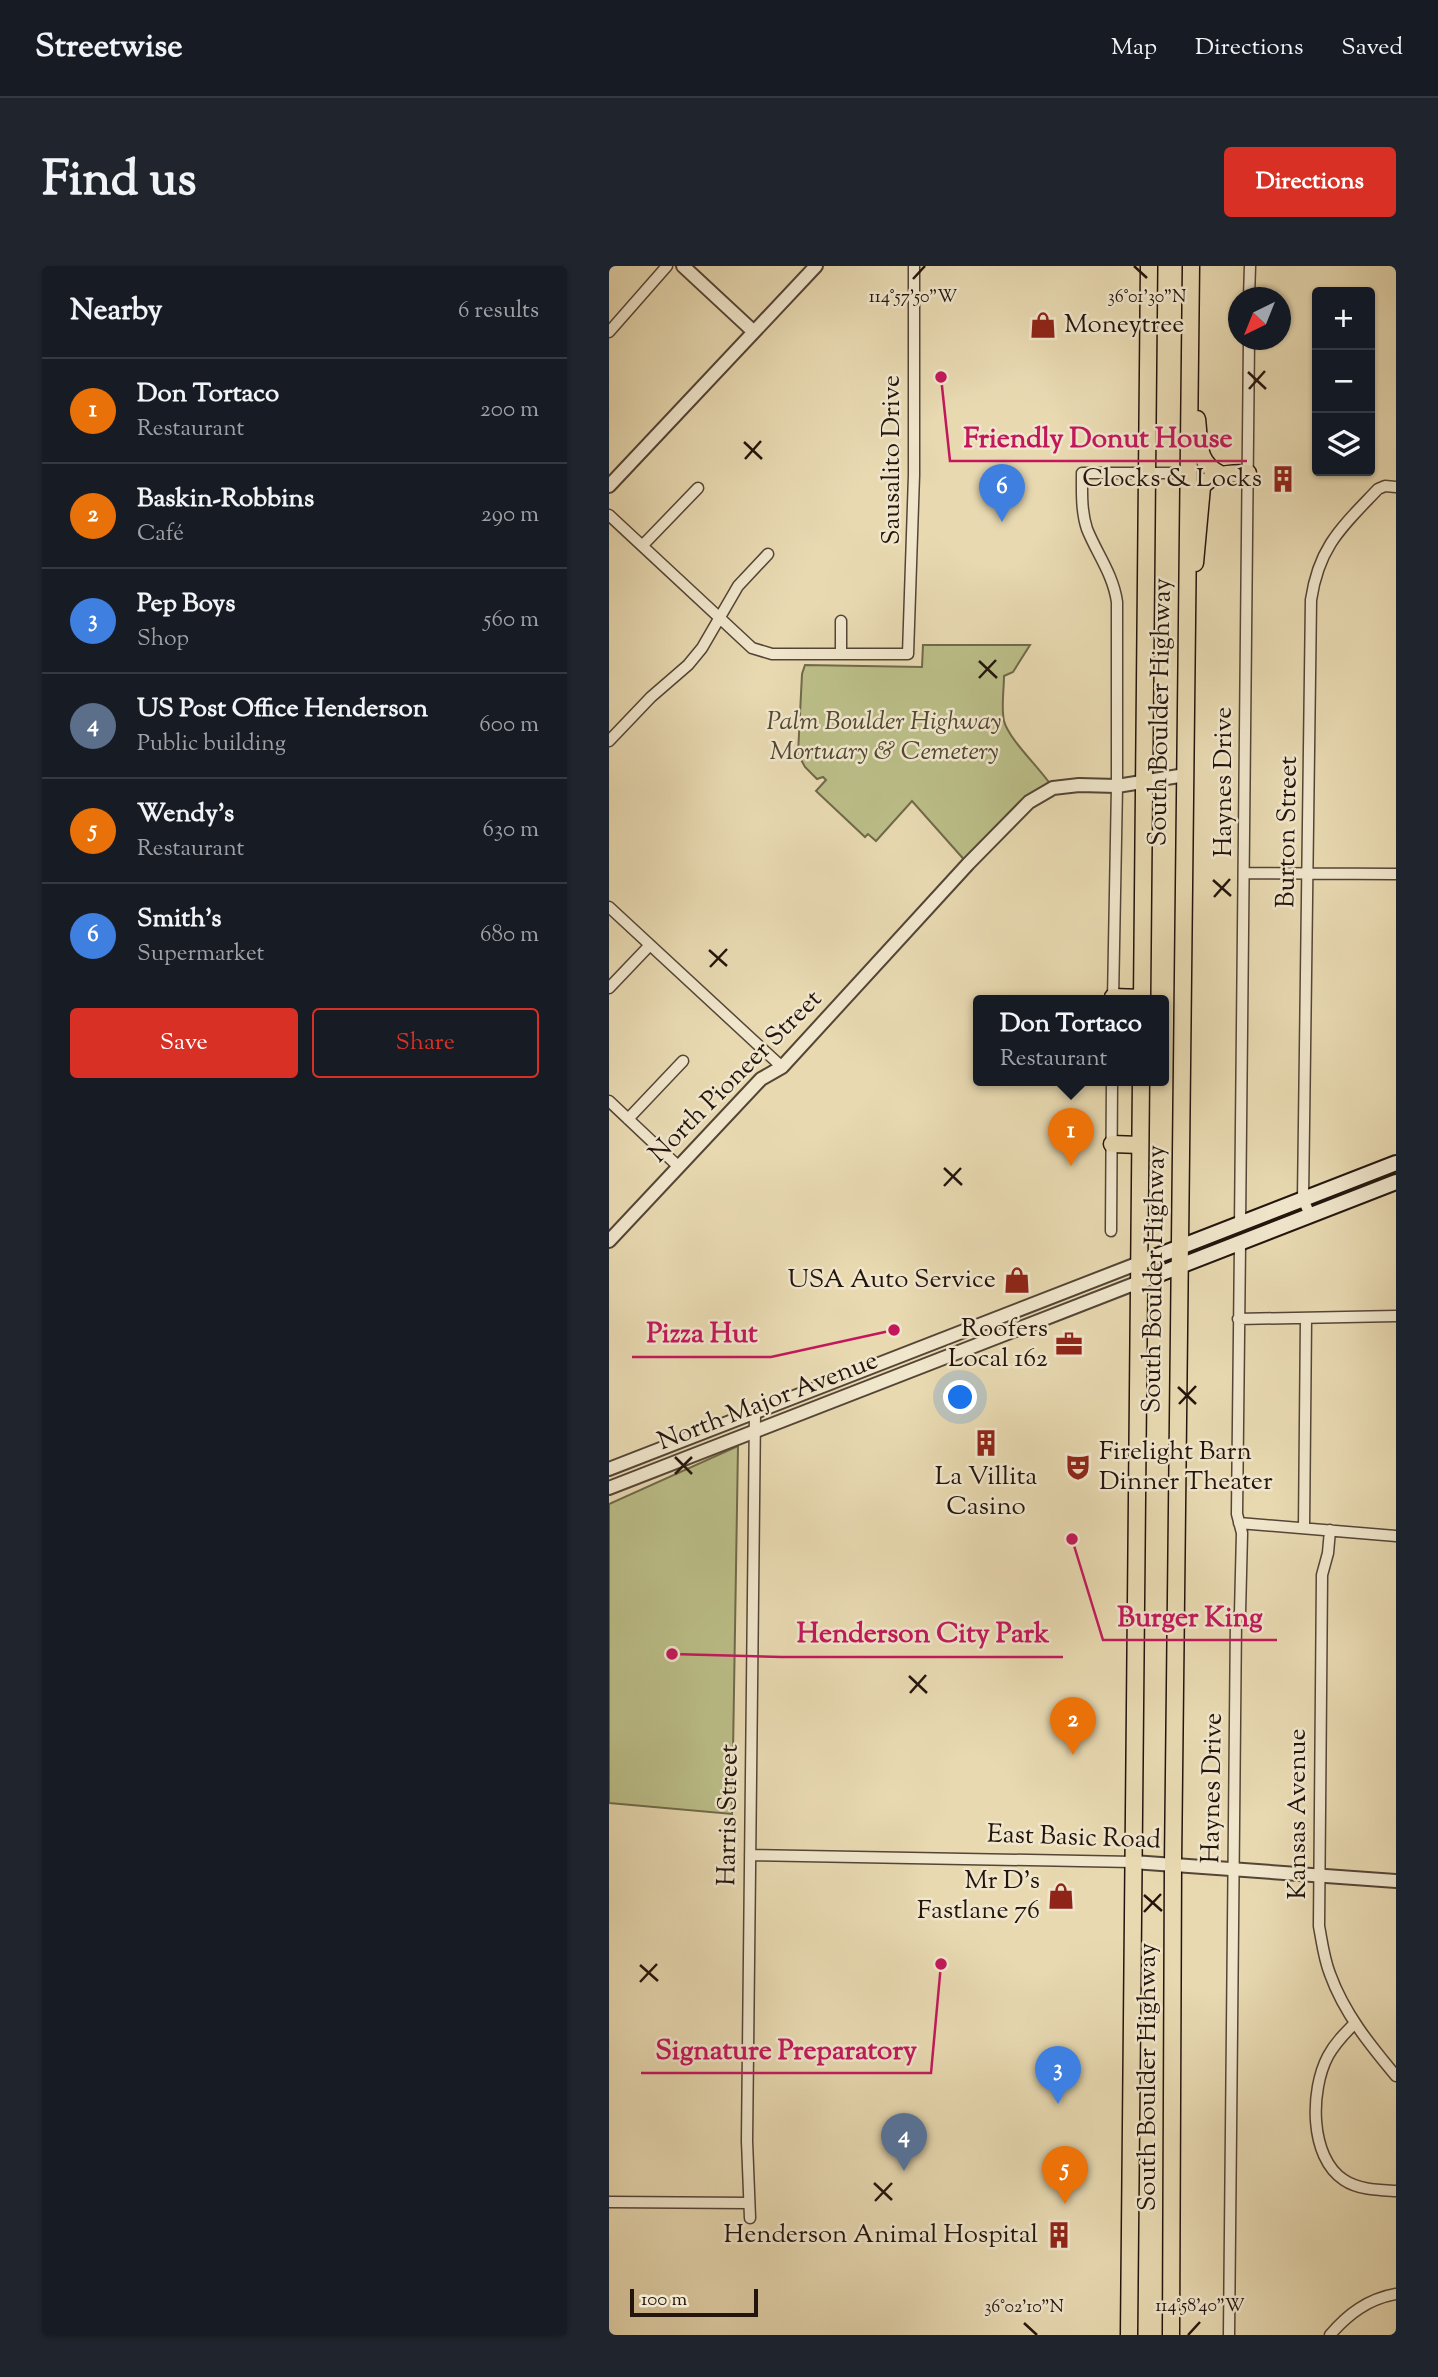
<!DOCTYPE html>
<html lang="en">
<head>
<meta charset="utf-8">
<style>
  body { margin:0; font-family:"Sorts Mill Goudy",serif; background:#20242c; color:#f1f3f6 }
  .controls { position:absolute; right:21px; top:21px; display:grid; overflow:hidden; border-radius:7px; box-shadow:0 2px 5px #0004 }
  .controls button { width:63px; height:63px; display:grid; place-items:center; padding:0; border:0; border-bottom:2px solid #363941; background:#171b24; color:#f1f3f6; font:35px sans-serif }
  .compass { position:absolute; left:619px; top:21px; width:63px; height:63px; border-radius:50%; background:#171b24; box-shadow:0 2px 5px #0004; rotate:223deg }
  .scale { position:absolute; left:21px; bottom:18px; width:128px; box-sizing:border-box; padding-left:7px; border:4px solid #23140d; border-top:0; font-size:19px; line-height:24px; white-space:nowrap; color:#23140d; -webkit-text-stroke:5px #f0e6cc; paint-order:stroke }
  .you { position:absolute; left:352px; top:1132px; width:24px; height:24px; margin:-18px; border:5px solid #fff; border-radius:50%; background:#1a73e8; box-shadow:0 0 0 10px #1a73e833 }
  .badge { display:grid; place-items:center; width:46px; height:46px; border-radius:50%; background:#d93025; color:#fff; font-size:23px; font-weight:700 }
  .pin { position:absolute; translate:-50% -58px; filter:drop-shadow(0 2px 4px #0008) }
  .pin::after { content:''; position:absolute; top:37px; width:24px; height:21px; background:inherit; clip-path:polygon(0 0,100% 0,50% 100%) }
  .popup { position:absolute; left:364px; top:729px; width:196px; height:91px; box-sizing:border-box; display:grid; place-content:center; border-radius:7px; background:#171b24; filter:drop-shadow(0 2px 5px #0005); font-size:23px; white-space:nowrap; color:#9ea1a6 }
  .popup b { font-size:26px; color:#f1f3f6 }
  .popup::after { content:''; position:absolute; left:50%; top:100%; margin-left:-14px; border:14px solid transparent; border-top-color:#171b24 }
  .list { margin:0; padding:0; list-style:none }
  h2 { display:flex; justify-content:space-between; align-items:center; height:91px; margin:0; padding:0 28px; font-size:30px }
  h2 small { font-size:23px; font-weight:400; color:#9ea1a6 }
  .list li { display:grid; grid-template-columns:46px 1fr auto; gap:21px; align-items:center; box-sizing:border-box; height:105px; padding:0 28px; border-top:2px solid #363941 }
  .list b { display:block; font-size:26px; white-space:nowrap }
  .list p { margin:0; font-size:23px; white-space:nowrap; color:#9ea1a6 }
  .list em { font-size:23px; font-style:normal; color:#9ea1a6 }
  .actions { display:flex; gap:14px; padding:21px 28px }
  .actions a { flex:1; padding:16px 0; border:2px solid #d93025; border-radius:7px; text-align:center; font-size:24px; color:#d93025 }
  .actions .main { background:#d93025; color:#fff }
  .icon { flex:none; width:38px; height:38px; fill:none; stroke:currentColor; stroke-width:2; stroke-linecap:round; stroke-linejoin:round }
  .map { position:relative; flex:none; width:787px; height:2069px; overflow:hidden; border-radius:7px }
  header { display:flex; align-items:center; gap:42px; box-sizing:border-box; height:98px; padding:0 35px; background:#171b24; border-bottom:2px solid #363941 }
  header strong { font-size:33px }
  nav { display:flex; gap:38px; margin-inline-start:auto; font-size:24px }
  .intro { display:flex; align-items:center; justify-content:space-between; box-sizing:border-box; height:168px; padding:0 42px }
  h1 { margin:0; font-size:49px }
  .button { padding:18px 32px; border-radius:7px; background:#d93025; color:#fff; font-size:24px; font-weight:700 }
  main { display:flex; gap:42px; padding:0 42px }
  aside { flex:1; background:#171b24; border-radius:7px; box-shadow:0 2px 5px #0004 }
  .map>svg:first-child { display:block }
  .green { fill:#bbbe88; stroke:#6f694a; stroke-width:2 }
  .lines { fill:none; stroke-linecap:round; stroke-linejoin:round }
  .minor-casing { stroke:#544536; stroke-width:13 }
  .tertiary-casing { stroke:#544536; stroke-width:16 }
  .secondary-casing { stroke:#23140d; stroke-width:18 }
  .primary-casing { stroke:#23140d; stroke-width:19 }
  .minor { stroke:#f0e6cc; stroke-width:10 }
  .tertiary { stroke:#f0e6cc; stroke-width:12 }
  .secondary { stroke:#f0e6cc; stroke-width:14 }
  .primary { stroke:#e8d9b1; stroke-width:16 }
  .ticks { fill:none; stroke:#23140d; stroke-width:2.5 }
  .labels { text-anchor:middle; dominant-baseline:central; stroke-width:5; stroke-linejoin:round; paint-order:stroke }
  .poi-label { font-size:26px; fill:#23140d; stroke:#f0e6cc; text-anchor:end }
  .street-label { font-size:26px; fill:#23140d; stroke:#f0e6cc }
  .park-label { font-size:26px; font-style:italic; fill:#514732; stroke:#f0e6cc }
  .ticks-label { font-size:18px; text-anchor:middle; fill:#23140d; stroke:#f0e6cc; stroke-width:5; stroke-linejoin:round; paint-order:stroke }
  .leader { fill:none; stroke:#c2185b; stroke-width:2.5 }
  .callout-dot { fill:#c2185b; stroke:#f0e6cc; stroke-width:2.5 }
  .callout-label { font-size:28px; text-anchor:middle; font-weight:bold; fill:#c2185b; stroke:#f0e6cc; stroke-width:5; stroke-linejoin:round; paint-order:stroke }
</style>
</head>
<body>
<header>
<strong>Streetwise</strong>
<nav><a>Map</a><a>Directions</a><a>Saved</a></nav>
</header>
<div class="intro"><h1>Find us</h1><a class="button">Directions</a></div>
<main>
<aside>
<h2>Nearby<small>6 results</small></h2>
<ul class="list">
<li><span class="badge" style="background:#e8710a">1</span><div><b>Don Tortaco</b><p>Restaurant</p></div><em>200 m</em></li>
<li><span class="badge" style="background:#e8710a">2</span><div><b>Baskin-Robbins</b><p>Café</p></div><em>290 m</em></li>
<li><span class="badge" style="background:#3f7fe0">3</span><div><b>Pep Boys</b><p>Shop</p></div><em>560 m</em></li>
<li><span class="badge" style="background:#5c6f8a">4</span><div><b>US Post Office Henderson</b><p>Public building</p></div><em>600 m</em></li>
<li><span class="badge" style="background:#e8710a">5</span><div><b>Wendy's</b><p>Restaurant</p></div><em>630 m</em></li>
<li><span class="badge" style="background:#3f7fe0">6</span><div><b>Smith's</b><p>Supermarket</p></div><em>680 m</em></li>
</ul>
<div class="actions"><a class="main">Save</a><a>Share</a></div>
</aside>
<div class="map">
<svg width="787" height="2069" viewBox="0 0 787 2069">
  <rect width="100%" height="100%" fill="#e8d9b1"/>
  <filter id="stains"><feTurbulence type="fractalNoise" baseFrequency=".00286" numOctaves="4"/><feColorMatrix values="0 0 0 0 .2 0 0 0 0 .09 0 0 0 0 .02 0 0 0 .5 -.17"/></filter>
  <radialGradient id="worn" r=".72"><stop offset=".6" stop-color="#630" stop-opacity="0"/><stop offset="1" stop-color="#630" stop-opacity=".3"/></radialGradient>
  <!-- green -->
  <path class="green" d="M314 379H421L404 406 395 410C395 424 392 441 395 455 400 474 432 503 444 522L359 598 303 535 267 575 259 568 256 571 207 525 217 514 214 511 208 513 196 501 189 488 193 408 196 399 313 401Z
    M129 1180 123 1548 0 1537V1238Z"/>
  <g class="lines">
    <defs>
      <path id="minor" d="M640 32 641 0
        M0 66 58 0
        M0 249 143 382 163 388H299L305 209V0
        M34 279 89 222
        M232 355V388
        M0 475 42 431 79 399 93 382 129 320 159 288
        M636 607 787 608
        M0 641 173 801
        M0 722 41 679
        M504 733 508 520V336C504 308 488 288 478 263 472 245 473 225 473 207H579
        M0 835 70 901
        M19 853 74 795
        M701 949 694 933 702 334C710 280 733 261 769 223L776 220 787 221
        M631 959 640 74
        M502 965 503 814
        M629 1053 787 1050
        M630 1257 787 1270
        M695 1262 697 1052
        M721 1264 719 1287 713 1309 710 1660C713 1676 715 1693 721 1708 735 1747 761 1779 787 1810
        M141 1589 524 1596
        M746 1757C736 1767 726 1777 719 1790 701 1824 700 1891 735 1914 750 1924 770 1924 787 1925
        M0 1936 140 1937
        M141 1952 138 1875 146 1147
        M620 2069 627 1353 631 1347 633 1267 628 1248 631 978
        M721 2069C739 2048 759 2033 787 2028"/>
      <path id="tertiary" d="M74 0 145 66
        M0 220 207 0
        M0 975 152 813 173 801 359 598 420 536 444 522 470 519 508 520 576 509
        M0 1203 530 997
        M0 1222 530 1016
        M524 1596 787 1615"/>
      <path id="secondary" d="M530 997 787 897
        M530 1016 787 916"/>
      <path id="primary" d="M588 153C591 177 587 196 611 208
        M586 297 593 221C604 206 622 208 639 207
        M504 731 533 732
        M533 734 540 0
        M503 878 531 879
        M520 2069 532 814
        M562 2069 564 1598 582 0"/>
    </defs>
    <!-- minor casing -->
    <use href="#minor" class="minor-casing"/>
    <!-- tertiary casing -->
    <use href="#tertiary" class="tertiary-casing"/>
    <!-- secondary casing -->
    <use href="#secondary" class="secondary-casing"/>
    <!-- primary casing -->
    <use href="#primary" class="primary-casing"/>
    <!-- minor -->
    <use href="#minor" class="minor"/>
    <!-- tertiary -->
    <use href="#tertiary" class="tertiary"/>
    <!-- secondary -->
    <use href="#secondary" class="secondary"/>
    <!-- primary -->
    <use href="#primary" class="primary"/>
  </g>
  <!-- ticks -->
  <path class="ticks" d="M525 0 538 12M304 13 316 0M639 106 657 123M640 123 656 105M135 176 153 193M136 193 152 175M370 395 388 412M370 412 387 394M604 614 622 630M605 631 621 613M100 684 118 700M101 701 118 683M335 902 353 919M335 920 352 902M569 1121 587 1138M570 1138 587 1120M66 1191 83 1208M66 1208 83 1191M300 1410 318 1427M301 1427 317 1409M535 1629 553 1645M535 1646 552 1628M31 1699 49 1715M31 1716 48 1698M265 1917 283 1934M266 1935 283 1917M415 2057 428 2069M579 2069 591 2056"/>
  <!-- icons -->
  <defs>
    <symbol id="shop-bare" viewBox="-9 -9 18 18"><path d="M-5-2.5h2.3a2.7 3.5 0 0 1 5.4 0H5L5.5 6h-11ZM-1.5-2.5h3a1.5 2.3 0 0 0-3 0Z" fill="#8f2418" stroke="#f0e6cc" stroke-width="2.5" paint-order="stroke"/></symbol>
    <symbol id="building-bare" viewBox="-9 -9 18 18"><path d="M-4-6H4V6H1V3H-1V6H-4ZM-2.5-4.3h1.7v1.8h-1.7ZM.8-4.3h1.7v1.8H.8ZM-2.5-1h1.7V.8h-1.7ZM.8-1h1.7V.8H.8Z" fill="#8f2418" stroke="#f0e6cc" stroke-width="2.5" paint-order="stroke"/></symbol>
    <symbol id="office-bare" viewBox="-9 -9 18 18"><path d="M-6-3h4V-5.5h4V-3h4V5H-6ZM-1-4.5V-3h2v-1.5ZM-6 0V1H6V0Z" fill="#8f2418" stroke="#f0e6cc" stroke-width="2.5" paint-order="stroke"/></symbol>
    <symbol id="theatre-bare" viewBox="-9 -9 18 18"><path d="M-5-5.5Q0-4 5-5.5V0Q5 5 0 6Q-5 5-5 0ZM-3.3-2.5H-1v1.5H-3.3ZM1-2.5H3.3v1.5H1ZM-2.8 1Q0 5.5 2.8 1Z" fill="#8f2418" stroke="#f0e6cc" stroke-width="2.5" paint-order="stroke"/></symbol>
  </defs>
  <g fill-rule="evenodd">
    <use href="#shop-bare" x="415" y="40" width="38" height="38"/>
    <use href="#building-bare" x="655" y="194" width="38" height="38"/>
    <use href="#shop-bare" x="389" y="995" width="38" height="38"/>
    <use href="#office-bare" x="441" y="1059" width="38" height="38"/>
    <use href="#building-bare" x="358" y="1158" width="38" height="38"/>
    <use href="#theatre-bare" x="450" y="1182" width="38" height="38"/>
    <use href="#shop-bare" x="433" y="1611" width="38" height="38"/>
    <use href="#building-bare" x="431" y="1950" width="38" height="38"/>
  </g>
  <g class="labels">
    <!-- poi labels -->
    <g class="poi-label">
      <text x="455" y="59" text-anchor="start">Moneytree</text>
      <text x="653" y="213">Clocks &amp; Locks</text>
      <text x="387" y="1014">USA Auto Service</text>
      <text x="439" y="1063">Roofers<tspan x="439" dy="30">Local 162</tspan></text>
      <text x="490" y="1186" text-anchor="start">Firelight Barn<tspan x="490" dy="30">Dinner Theater</tspan></text>
      <text x="377" y="1211" text-anchor="middle">La Villita<tspan x="377" dy="30">Casino</tspan></text>
      <text x="431" y="1615">Mr D's<tspan x="431" dy="30">Fastlane 76</tspan></text>
      <text x="429" y="1969">Henderson Animal Hospital</text>
    </g>
    <!-- street labels -->
    <g class="street-label">
      <text transform="translate(283 194) rotate(-90)">Sausalito Drive</text>
      <text transform="translate(552 446) rotate(-89)">South Boulder Highway</text>
      <text transform="translate(615 516) rotate(-90)">Haynes Drive</text>
      <text transform="translate(679 566) rotate(-89)">Burton Street</text>
      <text transform="translate(127 811) rotate(-45)">North Pioneer Street</text>
      <text transform="translate(546 1013) rotate(-89)">South Boulder Highway</text>
      <text transform="translate(159 1136) rotate(-21)">North Major Avenue</text>
      <text transform="translate(604 1522) rotate(-89)">Haynes Drive</text>
      <text transform="translate(689 1548) rotate(-90)">Kansas Avenue</text>
      <text transform="translate(120 1549) rotate(-89)">Harris Street</text>
      <text transform="translate(465 1572) rotate(2)">East Basic Road</text>
      <text transform="translate(539 1811) rotate(-90)">South Boulder Highway</text>
    </g>
    <!-- park labels -->
    <g class="park-label">
      <text x="275" y="456">Palm Boulder Highway<tspan x="275" dy="30">Mortuary &amp; Cemetery</tspan></text>
    </g>
  </g>
  <g class="ticks-label">
    <text x="538" y="36">36°01'30"N</text>
    <text x="304" y="36">114°57'50"W</text>
    <text x="591" y="2045">114°58'40"W</text>
    <text x="415" y="2046">36°02'10"N</text>
  </g>
  <!-- callouts -->
  <path class="leader" d="M332 111L341 195H638M285 1064L162 1091H23M463 1273L494 1374H668M63 1388L173 1391H454M332 1698L322 1807H32"/>
  <g class="callout-dot">
    <circle cx="332" cy="111" r="7"/>
    <circle cx="285" cy="1064" r="7"/>
    <circle cx="463" cy="1273" r="7"/>
    <circle cx="63" cy="1388" r="7"/>
    <circle cx="332" cy="1698" r="7"/>
  </g>
  <g class="callout-label">
    <text x="489" y="181">Friendly Donut House</text>
    <text x="93" y="1076">Pizza Hut</text>
    <text x="581" y="1360">Burger King</text>
    <text x="314" y="1376">Henderson City Park</text>
    <text x="177" y="1793">Signature Preparatory</text>
  </g>
  <rect width="100%" height="100%" filter="url(#stains)"/>
  <rect width="100%" height="100%" fill="url(#worn)"/>
</svg>
<div class="controls">
<button>+</button>
<button>−</button>
<button><svg class="icon" aria-label="layers" viewBox="0 0 24 24"><path d="M12 4l9 5-9 5-9-5zM3 14l9 5 9-5"/></svg></button>
</div>
<svg class="compass" viewBox="-18 -18 36 36"><path d="M0-13l5 13h-10z" fill="#e53935"/><path d="M0 13l5-13h-10z" fill="#9ea1a6"/></svg>
<div class="scale">100 m</div>
<div class="you"></div>
<div class="pin badge" style="left:462px;top:900px;background:#e8710a">1</div>
<div class="popup"><b>Don Tortaco</b>Restaurant</div>
<div class="pin badge" style="left:464px;top:1489px;background:#e8710a">2</div>
<div class="pin badge" style="left:449px;top:1838px;background:#3f7fe0">3</div>
<div class="pin badge" style="left:295px;top:1905px;background:#5c6f8a">4</div>
<div class="pin badge" style="left:456px;top:1938px;background:#e8710a">5</div>
<div class="pin badge" style="left:393px;top:256px;background:#3f7fe0">6</div>
</div>
</main>
</body>
</html>
